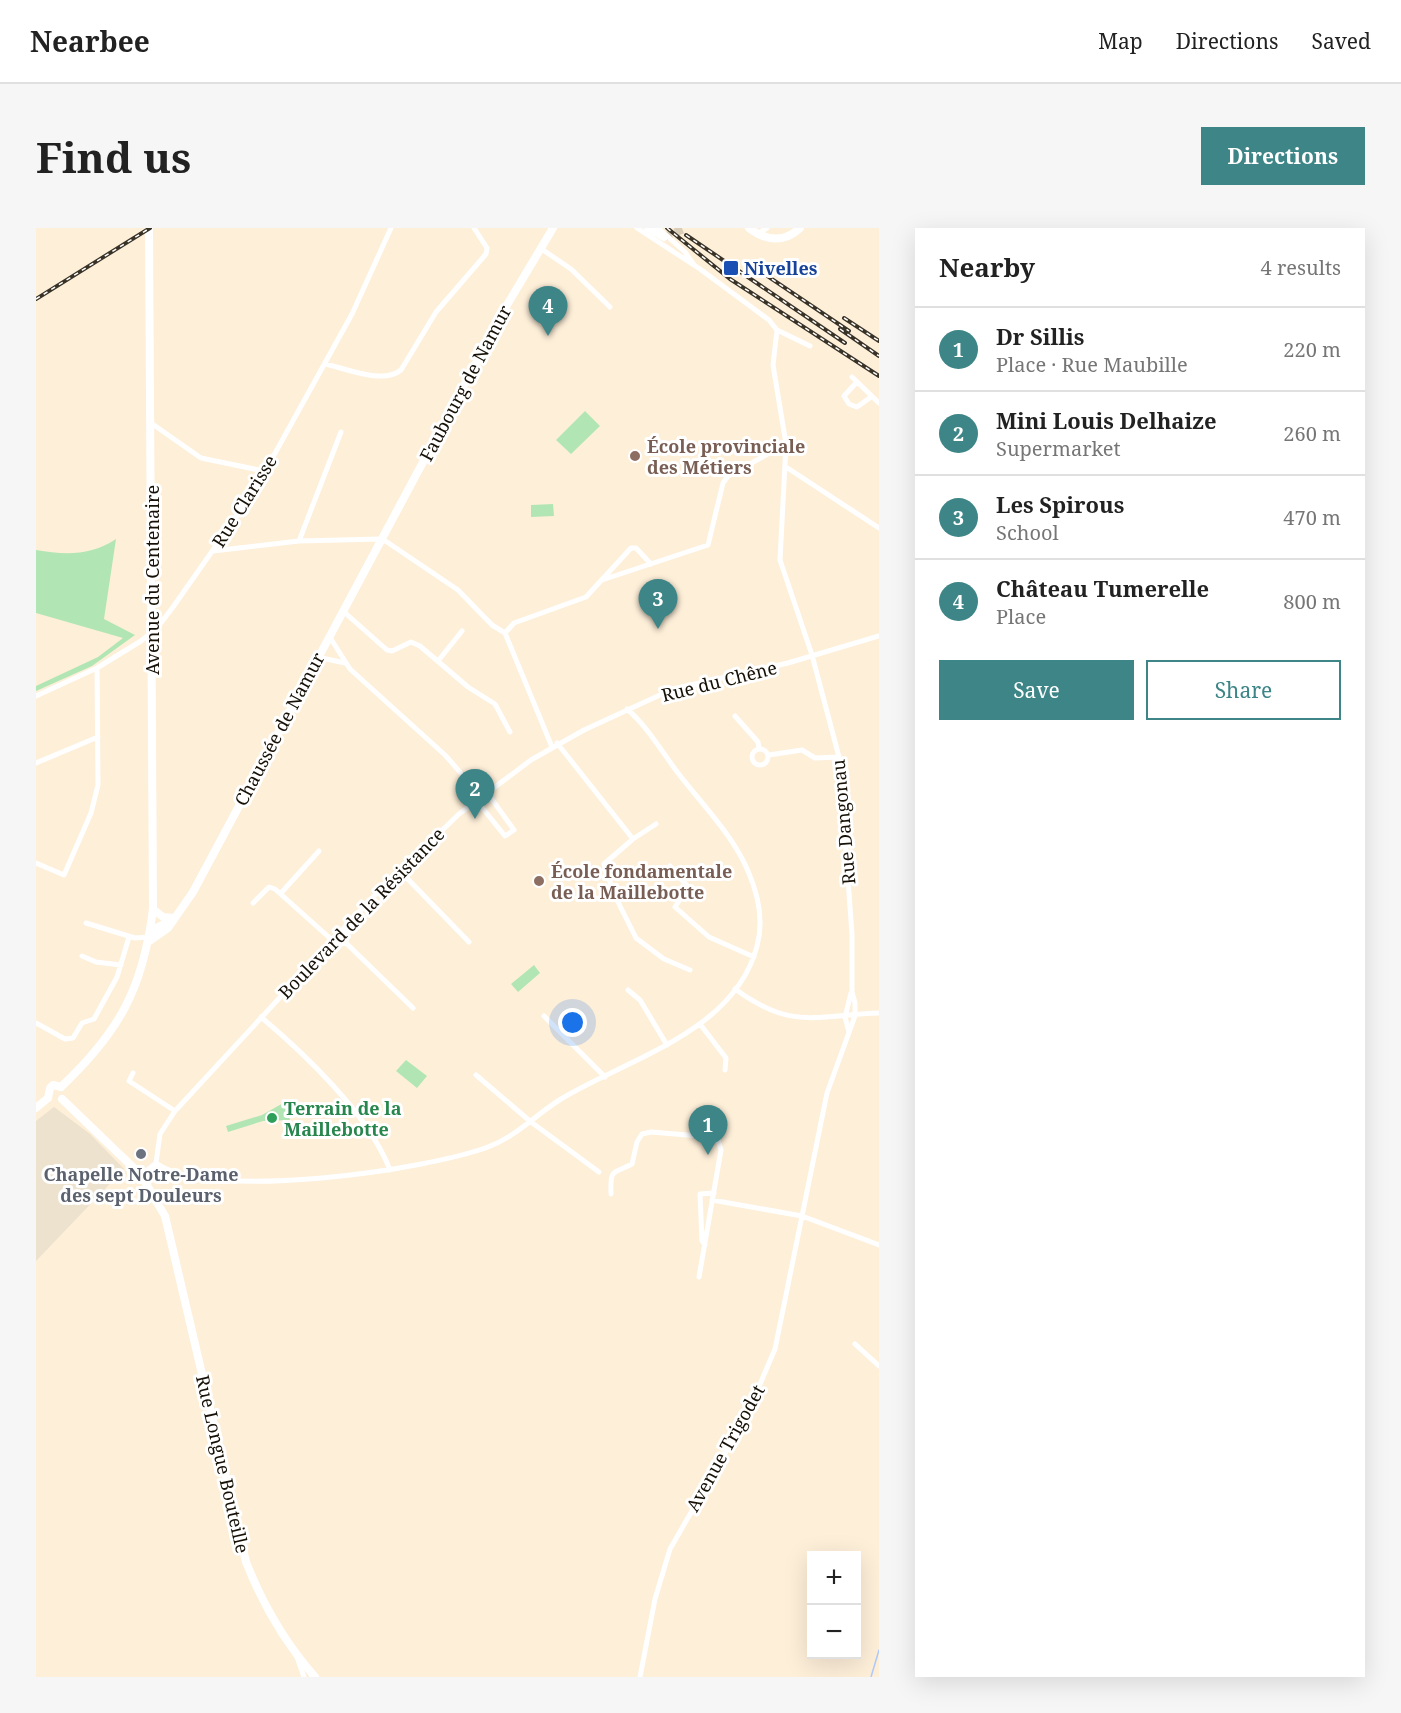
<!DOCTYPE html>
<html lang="en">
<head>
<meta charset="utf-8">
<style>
  body { margin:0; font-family:"Noto Serif",serif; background:#f6f6f6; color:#222 }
  .controls { position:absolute; right:18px; bottom:18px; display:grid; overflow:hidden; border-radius:0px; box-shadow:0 6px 24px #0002 }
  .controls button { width:54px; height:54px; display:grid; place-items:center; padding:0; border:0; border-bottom:2px solid #e0e0e0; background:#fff; color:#222; font:30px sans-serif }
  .you { position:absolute; left:537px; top:795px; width:21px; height:21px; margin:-15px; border:4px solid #fff; border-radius:50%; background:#1a73e8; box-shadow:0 0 0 9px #1a73e833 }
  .badge { display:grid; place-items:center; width:39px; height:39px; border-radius:50%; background:#3d8586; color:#fff; font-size:20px; font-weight:700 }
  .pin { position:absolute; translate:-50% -50px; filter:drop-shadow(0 2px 3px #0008) }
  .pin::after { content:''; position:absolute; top:32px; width:21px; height:18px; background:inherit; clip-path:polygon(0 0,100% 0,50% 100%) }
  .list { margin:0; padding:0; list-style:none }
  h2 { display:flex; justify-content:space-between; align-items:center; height:78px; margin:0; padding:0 24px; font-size:26px }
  h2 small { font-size:20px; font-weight:400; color:#767676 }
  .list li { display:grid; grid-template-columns:39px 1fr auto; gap:18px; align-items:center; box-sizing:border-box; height:84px; padding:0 24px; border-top:2px solid #e0e0e0 }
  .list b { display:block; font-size:22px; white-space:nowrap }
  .list p { margin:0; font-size:20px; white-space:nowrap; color:#767676 }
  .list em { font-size:20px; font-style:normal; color:#767676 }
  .actions { display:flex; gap:12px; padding:18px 24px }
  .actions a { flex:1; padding:14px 0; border:2px solid #3d8586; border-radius:0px; text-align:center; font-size:21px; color:#3d8586 }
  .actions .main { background:#3d8586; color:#fff }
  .map { position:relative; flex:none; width:843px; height:1449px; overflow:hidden; border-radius:0px }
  header { display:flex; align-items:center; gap:36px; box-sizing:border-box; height:84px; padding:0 30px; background:#fff; border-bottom:2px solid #e0e0e0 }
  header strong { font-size:28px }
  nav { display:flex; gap:33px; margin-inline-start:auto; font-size:21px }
  .intro { display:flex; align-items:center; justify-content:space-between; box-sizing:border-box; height:144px; padding:0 36px }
  h1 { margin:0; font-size:42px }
  .button { padding:15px 27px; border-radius:0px; background:#3d8586; color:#fff; font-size:21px; font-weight:700 }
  main { display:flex; gap:36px; padding:0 36px }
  aside { flex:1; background:#fff; border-radius:0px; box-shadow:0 6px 24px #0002 }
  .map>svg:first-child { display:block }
  .industrial { fill:#ede2ce }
  .green { fill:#b1e6b4 }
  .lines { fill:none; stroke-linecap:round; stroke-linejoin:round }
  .stream { stroke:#b1cafb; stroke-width:1.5 }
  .secondary-tunnel { stroke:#dbceb9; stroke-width:8; stroke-dasharray:8 4; stroke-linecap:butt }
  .street { stroke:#fff; stroke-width:5 }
  .secondary { stroke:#fff; stroke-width:8 }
  .rail-casing { stroke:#393226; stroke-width:4 }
  .rail { stroke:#fff; stroke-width:1.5; stroke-dasharray:4.5; stroke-linecap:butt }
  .transit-dot { fill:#1a4fb4; stroke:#fff; stroke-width:2 }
  .education-dot { fill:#8d6e63; stroke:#fff; stroke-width:2 }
  .leisure-dot { fill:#2e9e5b; stroke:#fff; stroke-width:2 }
  .worship-dot { fill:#6b7280; stroke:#fff; stroke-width:2 }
  .labels { text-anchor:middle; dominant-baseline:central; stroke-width:6; stroke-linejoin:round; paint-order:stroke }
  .transit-label { font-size:18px; font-weight:bold; fill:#164399; stroke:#fff; text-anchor:start }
  .street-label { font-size:18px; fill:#161006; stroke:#fff }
  .education-label { font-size:18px; font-weight:bold; fill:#785e54; stroke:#fff; text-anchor:start }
  .leisure-label { font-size:18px; font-weight:bold; fill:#27864d; stroke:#fff; text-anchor:start }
  .worship-label { font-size:18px; font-weight:bold; fill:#5b616d; stroke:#fff }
</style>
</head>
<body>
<header>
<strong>Nearbee</strong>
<nav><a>Map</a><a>Directions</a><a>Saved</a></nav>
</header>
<div class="intro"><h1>Find us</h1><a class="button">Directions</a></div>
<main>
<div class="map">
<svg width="843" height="1449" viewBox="0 0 843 1449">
  <rect width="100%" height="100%" fill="#feefd9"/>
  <!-- industrial -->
  <path class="industrial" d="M18 879 54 906 88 941 0 1033V893Z"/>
  <!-- green -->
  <path class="green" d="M549 183 564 198 535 226 520 212Z
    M517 276 518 288 495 289V277Z
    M80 311 68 391 99 407 56 438 0 463V458L62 429 87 410 0 385V322C29 327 54 328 80 311Z
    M498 737 504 745 482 764 475 756Z
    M370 832 391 848 381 860 360 843Z
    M249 874 254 892 227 893 192 904 190 898 226 887Z"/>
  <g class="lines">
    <!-- stream -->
    <path class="stream" d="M835 1449 843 1422"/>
    <!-- secondary-tunnel -->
    <path class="secondary-tunnel" d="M628 9 650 0"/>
    <!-- street -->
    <path class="street" d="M601 0 664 41 733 92 741 102
      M622 0 649 24 658 37
      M721 6 731 0
      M504 20 535 41 574 79
      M741 102 774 118
      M289 136C309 140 347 157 365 142L400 84 450 26 451 20 438 0
      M816 149 843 175
      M820 155 808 168 813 176 821 179 835 169
      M115 195 165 230 228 243
      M750 239 843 300
      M263 313 305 204
      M177 323 263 313 345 311 351 314 422 362 456 397 469 405 516 519
      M566 352 672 317 687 255 692 248 750 216
      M307 383 351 422 356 423 375 414 384 418 432 459 459 476 474 504
      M469 405 478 395 550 369 595 320H600L615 336
      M293 408 314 441 409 527 445 568
      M281 429 309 435
      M402 433 426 403
      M0 468 61 440 105 413 121 400 137 379 217 265 316 86 355 0
      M699 488 722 514 723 520
      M521 515 597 611 620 596
      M716 529a8 8 0 1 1 16 0a8 8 0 1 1-16 0Z
      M733 527 766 522 779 530 803 529
      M0 535 62 509
      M440 572 469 608 478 602 450 563
      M597 611 568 636 578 666 600 710 628 731 654 742
      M0 635 28 647 55 585 62 557 61 440
      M634 638 652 659 639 679 673 709 718 729
      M364 643 433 714
      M245 665 283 623
      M217 675 233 659 239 661 296 712
      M50 695 99 710 113 709
      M310 715 377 780
      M291 719 310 715 312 696
      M46 728 60 734 85 737
      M699 761C757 803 779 787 843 785
      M592 762 604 772 631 817
      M508 788 569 849
      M225 789C269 826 333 887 354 942
      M0 795 29 811 37 810 46 795 58 791 81 749 93 709
      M664 796 690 830 689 842
      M813 804 809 789 815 765
      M97 845 93 853 139 883
      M440 847 495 894 563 944
      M120 935C174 974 390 942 452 919 481 908 499 887 525 871 591 831 699 804 721 718 728 693 722 666 712 643 697 607 665 575 642 545 626 524 611 498 591 481
      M120 935 124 906 139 883 334 672 423 586 495 532 548 502 637 461 752 435 843 408
      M105 947 120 935
      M575 966C574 940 577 946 596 936L601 914 606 906 615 904 675 909 682 912 685 922 663 1049
      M676 972 766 988 843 1017
      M669 1017 666 1013 664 966 678 965
      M819 1116 843 1138
      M261 1429 268 1449
      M604 1449 619 1371 634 1321 710 1189 739 1121 791 865 819 788V775L816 764V706L803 529 776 427 744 332 750 216 737 137 741 102"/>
    <!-- secondary -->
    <path class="secondary" d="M612 0 628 9
      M713 0C730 13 748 15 764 0
      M117 681 127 689 138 690
      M114 703 138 691
      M112 714 132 700 157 664 471 77 517 0
      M25 859C83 804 107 761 117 681L113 0
      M12 870 14 860 17 857 25 859
      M26 871 105 947 129 988 210 1334C227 1377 249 1415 279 1449
      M0 880 12 870"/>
    <defs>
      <path id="rail" d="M631 0 694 51 843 148
        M650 7 809 115
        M721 41 813 103
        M0 71 114 0
        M808 90 843 113
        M804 101 843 128"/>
    </defs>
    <!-- rail casing -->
    <use href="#rail" class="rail-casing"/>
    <!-- rail -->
    <use href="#rail" class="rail"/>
  </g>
  <!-- markers -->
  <rect class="transit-dot" x="687" y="32" width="16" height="16" rx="3"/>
  <g class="education-dot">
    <circle cx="599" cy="228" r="6"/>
    <circle cx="503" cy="653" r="6"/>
  </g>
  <circle class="leisure-dot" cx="236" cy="890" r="6"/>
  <circle class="worship-dot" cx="105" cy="926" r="6"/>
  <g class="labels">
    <!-- transit labels -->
    <g class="transit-label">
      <text x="708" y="40">Nivelles</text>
    </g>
    <!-- street labels -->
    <g class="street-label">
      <text transform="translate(429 155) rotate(-62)">Faubourg de Namur</text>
      <text transform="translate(208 273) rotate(-58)">Rue Clarisse</text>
      <text transform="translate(116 352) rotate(-90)">Avenue du Centenaire</text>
      <text transform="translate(683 453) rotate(-14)">Rue du Chêne</text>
      <text transform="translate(243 501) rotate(-62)">Chaussée de Namur</text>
      <text transform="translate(807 594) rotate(-95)">Rue Dangonau</text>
      <text transform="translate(325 685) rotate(-46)">Boulevard de la Résistance</text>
      <text transform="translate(689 1220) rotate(-61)">Avenue Trigodet</text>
      <text transform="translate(187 1236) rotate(77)">Rue Longue Bouteille</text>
    </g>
    <!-- education labels -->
    <g class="education-label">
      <text x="611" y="218">École provinciale<tspan x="611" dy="21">des Métiers</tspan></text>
      <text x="515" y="643">École fondamentale<tspan x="515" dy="21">de la Maillebotte</tspan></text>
    </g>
    <!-- leisure labels -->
    <g class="leisure-label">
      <text x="248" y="880">Terrain de la<tspan x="248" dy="21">Maillebotte</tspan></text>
    </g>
    <!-- worship labels -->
    <g class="worship-label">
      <text x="105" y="946">Chapelle Notre-Dame<tspan x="105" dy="21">des sept Douleurs</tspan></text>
    </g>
  </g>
</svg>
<div class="controls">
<button>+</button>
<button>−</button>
</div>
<div class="you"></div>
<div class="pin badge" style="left:672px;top:927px">1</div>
<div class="pin badge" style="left:439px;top:591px">2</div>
<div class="pin badge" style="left:622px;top:401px">3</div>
<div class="pin badge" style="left:512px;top:108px">4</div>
</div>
<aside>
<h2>Nearby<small>4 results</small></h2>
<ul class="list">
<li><span class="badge">1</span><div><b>Dr Sillis</b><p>Place · Rue Maubille</p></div><em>220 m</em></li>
<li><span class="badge">2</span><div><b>Mini Louis Delhaize</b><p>Supermarket</p></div><em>260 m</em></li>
<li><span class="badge">3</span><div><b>Les Spirous</b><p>School</p></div><em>470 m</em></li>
<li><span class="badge">4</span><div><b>Château Tumerelle</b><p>Place</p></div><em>800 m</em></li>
</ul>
<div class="actions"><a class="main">Save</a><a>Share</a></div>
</aside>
</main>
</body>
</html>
